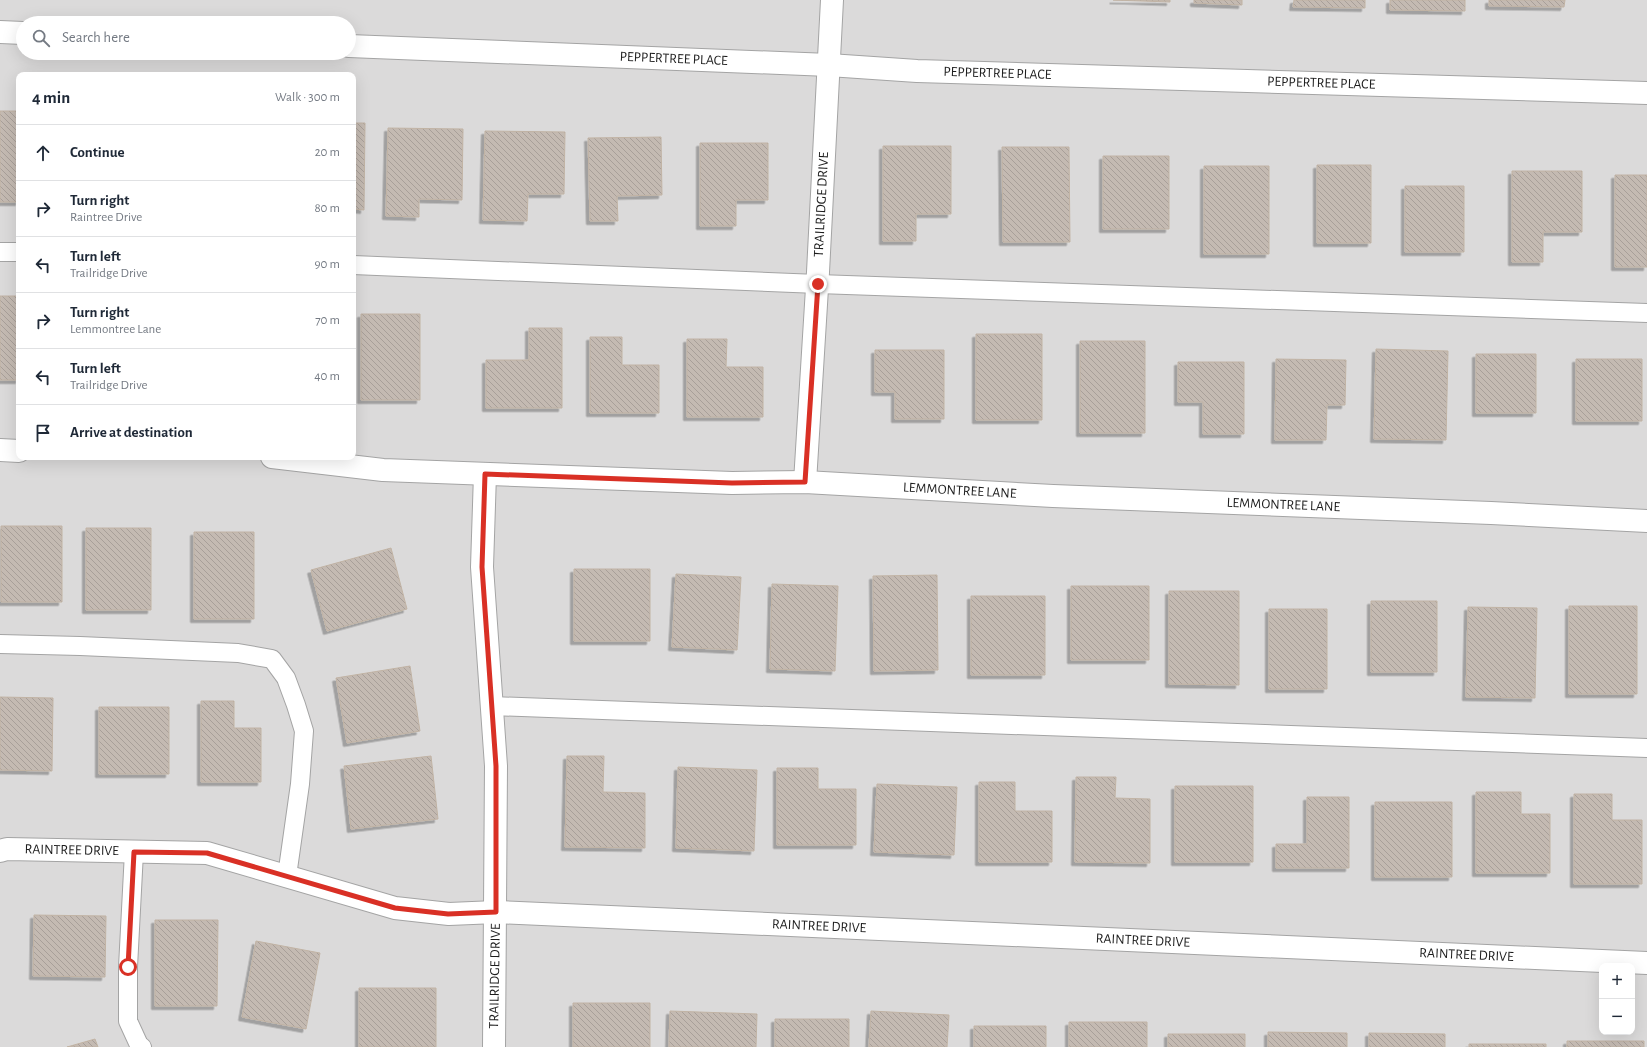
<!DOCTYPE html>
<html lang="en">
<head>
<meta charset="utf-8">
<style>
  body { margin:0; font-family:"Alegreya Sans",sans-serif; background:#f6f6f7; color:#1f2937 }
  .controls { position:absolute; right:12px; bottom:12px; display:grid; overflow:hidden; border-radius:8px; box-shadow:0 4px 16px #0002 }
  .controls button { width:36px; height:36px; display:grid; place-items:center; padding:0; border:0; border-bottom:1px solid #e0e1e3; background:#fff; color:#1f2937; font:20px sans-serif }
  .stop { position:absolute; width:12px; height:12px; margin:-9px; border:3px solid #d93025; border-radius:50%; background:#fff }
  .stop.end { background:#d93025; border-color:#fff; box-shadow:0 1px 4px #0008 }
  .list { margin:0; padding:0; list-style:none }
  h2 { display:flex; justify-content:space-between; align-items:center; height:52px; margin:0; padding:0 16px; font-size:17px }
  h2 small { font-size:13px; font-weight:400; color:#747a83 }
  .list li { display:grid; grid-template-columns:26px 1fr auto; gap:12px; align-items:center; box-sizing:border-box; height:56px; padding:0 16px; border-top:1px solid #e0e1e3 }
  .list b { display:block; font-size:15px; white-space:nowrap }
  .list p { margin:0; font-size:13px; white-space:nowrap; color:#747a83 }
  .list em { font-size:13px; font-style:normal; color:#747a83 }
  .icon { flex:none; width:22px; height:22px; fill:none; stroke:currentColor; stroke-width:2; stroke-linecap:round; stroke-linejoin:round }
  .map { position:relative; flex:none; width:1647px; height:1047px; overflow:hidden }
  .search { position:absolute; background:#fff; box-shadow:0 4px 16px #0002; left:16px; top:16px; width:340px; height:44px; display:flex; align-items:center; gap:10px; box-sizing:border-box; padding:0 14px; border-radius:22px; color:#747a83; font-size:15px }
  .panel { position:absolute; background:#fff; box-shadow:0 4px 16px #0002; left:16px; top:72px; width:340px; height:388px; border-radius:8px }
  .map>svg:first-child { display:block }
  .residential { fill:#dbdada; fill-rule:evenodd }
  .building { fill:url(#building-back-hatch); stroke:#c1b3a4; filter:url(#shadow) }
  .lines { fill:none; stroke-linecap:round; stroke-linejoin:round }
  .lane-casing { stroke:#a4a4a4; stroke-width:20 }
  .street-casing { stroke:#a4a4a4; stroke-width:24 }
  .lane { stroke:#fff; stroke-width:18 }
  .street { stroke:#fff; stroke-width:22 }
  .route { stroke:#d93025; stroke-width:5 }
  .labels { text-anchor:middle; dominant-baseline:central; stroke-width:3; stroke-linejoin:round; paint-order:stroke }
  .street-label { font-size:14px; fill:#1d1d1d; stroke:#fff }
</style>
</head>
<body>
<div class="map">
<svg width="1647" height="1047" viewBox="0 0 1647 1047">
  <defs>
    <pattern id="building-back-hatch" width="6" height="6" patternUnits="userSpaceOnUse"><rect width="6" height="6" fill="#c4bab2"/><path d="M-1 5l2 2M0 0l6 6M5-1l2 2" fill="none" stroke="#a89f99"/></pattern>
    <filter id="shadow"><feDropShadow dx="-3.5" dy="3.5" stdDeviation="0" flood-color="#0004"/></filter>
  </defs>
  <rect width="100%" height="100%" fill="#efece3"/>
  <!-- residential -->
  <path class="residential" d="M0 0H1647V1047H0ZM23 23H349V53H23ZM19 75H353V457H19ZM1602 966H1632V1032H1602Z"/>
  <!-- building -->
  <path class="building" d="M1113 0H1170V2Z
    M1194 0H1242V5L1194 3Z
    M1294 0H1365V8L1293 7Z
    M1390 0H1465V11L1390 10Z
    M1489 0H1565L1564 7 1489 6Z
    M0 111H19V202H0Z
    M353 123H365L364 210 353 209Z
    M388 128 463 129 462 200 419 199V217L386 216Z
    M485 131 565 132 564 194H528L527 221 483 220Z
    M661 137 662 195 617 196 618 221H590L588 138Z
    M700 143H768V200H736V226H700Z
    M883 146H951V214H916V241H883Z
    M1002 147H1069L1070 242H1003Z
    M1103 156H1169V229H1103Z
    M1317 165H1371V243H1317Z
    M1204 166H1269V254H1204Z
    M1512 171H1582V232H1543V262H1512Z
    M1615 175H1647V267H1615Z
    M1405 186H1464V252H1405Z
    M0 296H19V380H0Z
    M361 314H420V400H361Z
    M529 328H562V408H486V360H529Z
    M976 334H1042V420H976Z
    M590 337H622V365H659V413H590Z
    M687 339H727L726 367H763V417H687Z
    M1080 341H1145V433H1080Z
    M1376 349 1448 351 1446 440 1374 439Z
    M875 350H944V419H895V392H875Z
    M1476 354H1536V413H1476Z
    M1276 359 1346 360 1345 405H1327L1326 440H1275Z
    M1576 359H1642V421H1576Z
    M1178 362H1244V434H1203V402H1178Z
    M1 526H62V602H1Z
    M86 528H151V610H86Z
    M194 532H254V619H194Z
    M391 548 407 609 327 631 311 570Z
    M574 569H650V641H574Z
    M676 574 741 577 737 650 672 647Z
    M937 575 938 670 874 671 873 576Z
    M772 584 838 586 835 671 770 669Z
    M1071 586H1149V660H1071Z
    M1169 591H1239V685L1169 684Z
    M971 596H1045V675H971Z
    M1371 601H1437V672H1371Z
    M1569 606H1637V694H1569Z
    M1468 607 1537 608 1535 698 1466 697Z
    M1269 609H1327V689H1269Z
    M410 666 420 731 347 743 336 678Z
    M0 697 53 698 52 771 0 770Z
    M201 701H234V728H261V782H201Z
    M99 707H169V774H99Z
    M431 756 438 819 351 829 344 766Z
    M567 756H604L603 792 645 793V848L565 847Z
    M678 767 757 770 754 851 676 848Z
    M777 768H818V789H856V845H777Z
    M1076 777H1116L1115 798 1150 799V863L1075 862Z
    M979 782H1015V811H1052V862H979Z
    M877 784 957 787 954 855 874 852Z
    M1175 786H1253V862H1175Z
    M1476 792H1521V814H1550V873H1476Z
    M1574 794H1612V820H1642V884H1574Z
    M1307 797H1349V868H1276V844H1307Z
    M1375 802H1452V877H1375Z
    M34 915 106 916 105 977 33 976Z
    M155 920H218L217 1006H155Z
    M256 941 320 953 306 1029 242 1017Z
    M359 988H436V1047H359Z
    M573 1003H650V1047H573Z
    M670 1011 757 1014 756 1047H669Z
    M871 1011 949 1015 947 1047H869Z
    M775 1019H849V1047H775Z
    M1069 1022H1147V1047H1069Z
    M974 1026H1046V1047H974Z
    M1268 1032 1347 1033V1047H1268Z
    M1369 1033 1445 1034V1047H1369Z
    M1168 1034H1245V1047H1168Z
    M95 1039 98 1047H67Z
    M1567 1041H1644V1047H1567Z
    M1469 1044H1546V1047H1469Z"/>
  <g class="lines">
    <defs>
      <path id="lane" d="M0 252H19
        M353 265 818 284 1647 313
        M0 644 80 646 238 653 272 659 286 678 296 705 304 731 300 784 287 876
        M492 706 1647 748
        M134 852 128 967V1021L139 1045 142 1047"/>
      <g id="street">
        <path d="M0 32 23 33"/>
        <path id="s1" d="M349 46 829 65 917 71 1647 93"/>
        <path d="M0 450 19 451"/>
        <path id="s2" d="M272 457 383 470 732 483 805 482 1053 496 1491 513 1647 521"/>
        <path d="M485 474 482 567 496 766 494 1047"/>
        <path id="s3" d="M805 482 818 272 832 0"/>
        <path id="s4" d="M0 851 7 849 207 853 395 908 449 914 496 912 1647 963"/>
      </g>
    </defs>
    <!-- lane casing -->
    <use href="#lane" class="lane-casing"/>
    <!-- street casing -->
    <use href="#street" class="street-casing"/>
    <!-- lane -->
    <use href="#lane" class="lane"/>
    <!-- street -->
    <use href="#street" class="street"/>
  </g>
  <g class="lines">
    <!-- route -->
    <path class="route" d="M128 967 134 852 207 853 395 908 448 914 496 912V766L482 567 485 474 732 483 805 482 818 284"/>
  </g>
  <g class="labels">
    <!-- street labels -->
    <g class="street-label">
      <text stroke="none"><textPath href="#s1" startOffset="325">PEPPERTREE PLACE</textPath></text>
      <text stroke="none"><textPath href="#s1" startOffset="649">PEPPERTREE PLACE</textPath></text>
      <text stroke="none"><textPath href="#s1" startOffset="973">PEPPERTREE PLACE</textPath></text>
      <text stroke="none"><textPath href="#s3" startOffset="278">TRAILRIDGE DRIVE</textPath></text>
      <text stroke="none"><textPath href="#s2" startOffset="689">LEMMONTREE LANE</textPath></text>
      <text stroke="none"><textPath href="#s2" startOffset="1013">LEMMONTREE LANE</textPath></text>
      <text stroke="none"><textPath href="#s4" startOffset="72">RAINTREE DRIVE</textPath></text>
      <text stroke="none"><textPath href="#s4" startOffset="828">RAINTREE DRIVE</textPath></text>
      <text stroke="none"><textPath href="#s4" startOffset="1152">RAINTREE DRIVE</textPath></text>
      <text stroke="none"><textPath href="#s4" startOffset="1476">RAINTREE DRIVE</textPath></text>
      <text transform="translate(495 976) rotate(-89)">TRAILRIDGE DRIVE</text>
    </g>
  </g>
</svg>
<div class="controls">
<button>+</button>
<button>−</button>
</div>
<div class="stop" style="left:128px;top:967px"></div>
<div class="stop end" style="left:818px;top:284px"></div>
<div class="search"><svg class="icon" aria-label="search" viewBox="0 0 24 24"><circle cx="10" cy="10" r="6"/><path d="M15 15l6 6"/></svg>Search here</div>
<section class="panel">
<h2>4 min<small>Walk · 300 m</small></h2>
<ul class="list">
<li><svg class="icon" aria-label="ahead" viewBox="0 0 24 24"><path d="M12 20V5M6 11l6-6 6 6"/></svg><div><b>Continue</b></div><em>20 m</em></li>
<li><svg class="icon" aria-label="right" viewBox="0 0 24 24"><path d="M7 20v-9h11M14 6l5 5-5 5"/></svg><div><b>Turn right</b><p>Raintree Drive</p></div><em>80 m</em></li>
<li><svg class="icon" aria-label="left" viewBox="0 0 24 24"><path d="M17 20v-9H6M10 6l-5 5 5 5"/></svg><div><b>Turn left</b><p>Trailridge Drive</p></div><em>90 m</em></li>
<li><svg class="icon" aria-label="right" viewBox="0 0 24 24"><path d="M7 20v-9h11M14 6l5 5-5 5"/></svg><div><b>Turn right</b><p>Lemmontree Lane</p></div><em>70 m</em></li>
<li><svg class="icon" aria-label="left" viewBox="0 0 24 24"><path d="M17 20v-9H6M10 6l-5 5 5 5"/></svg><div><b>Turn left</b><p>Trailridge Drive</p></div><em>40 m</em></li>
<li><svg class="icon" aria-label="arrive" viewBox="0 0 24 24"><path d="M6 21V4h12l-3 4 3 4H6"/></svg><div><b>Arrive at destination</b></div></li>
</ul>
</section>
</div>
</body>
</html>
